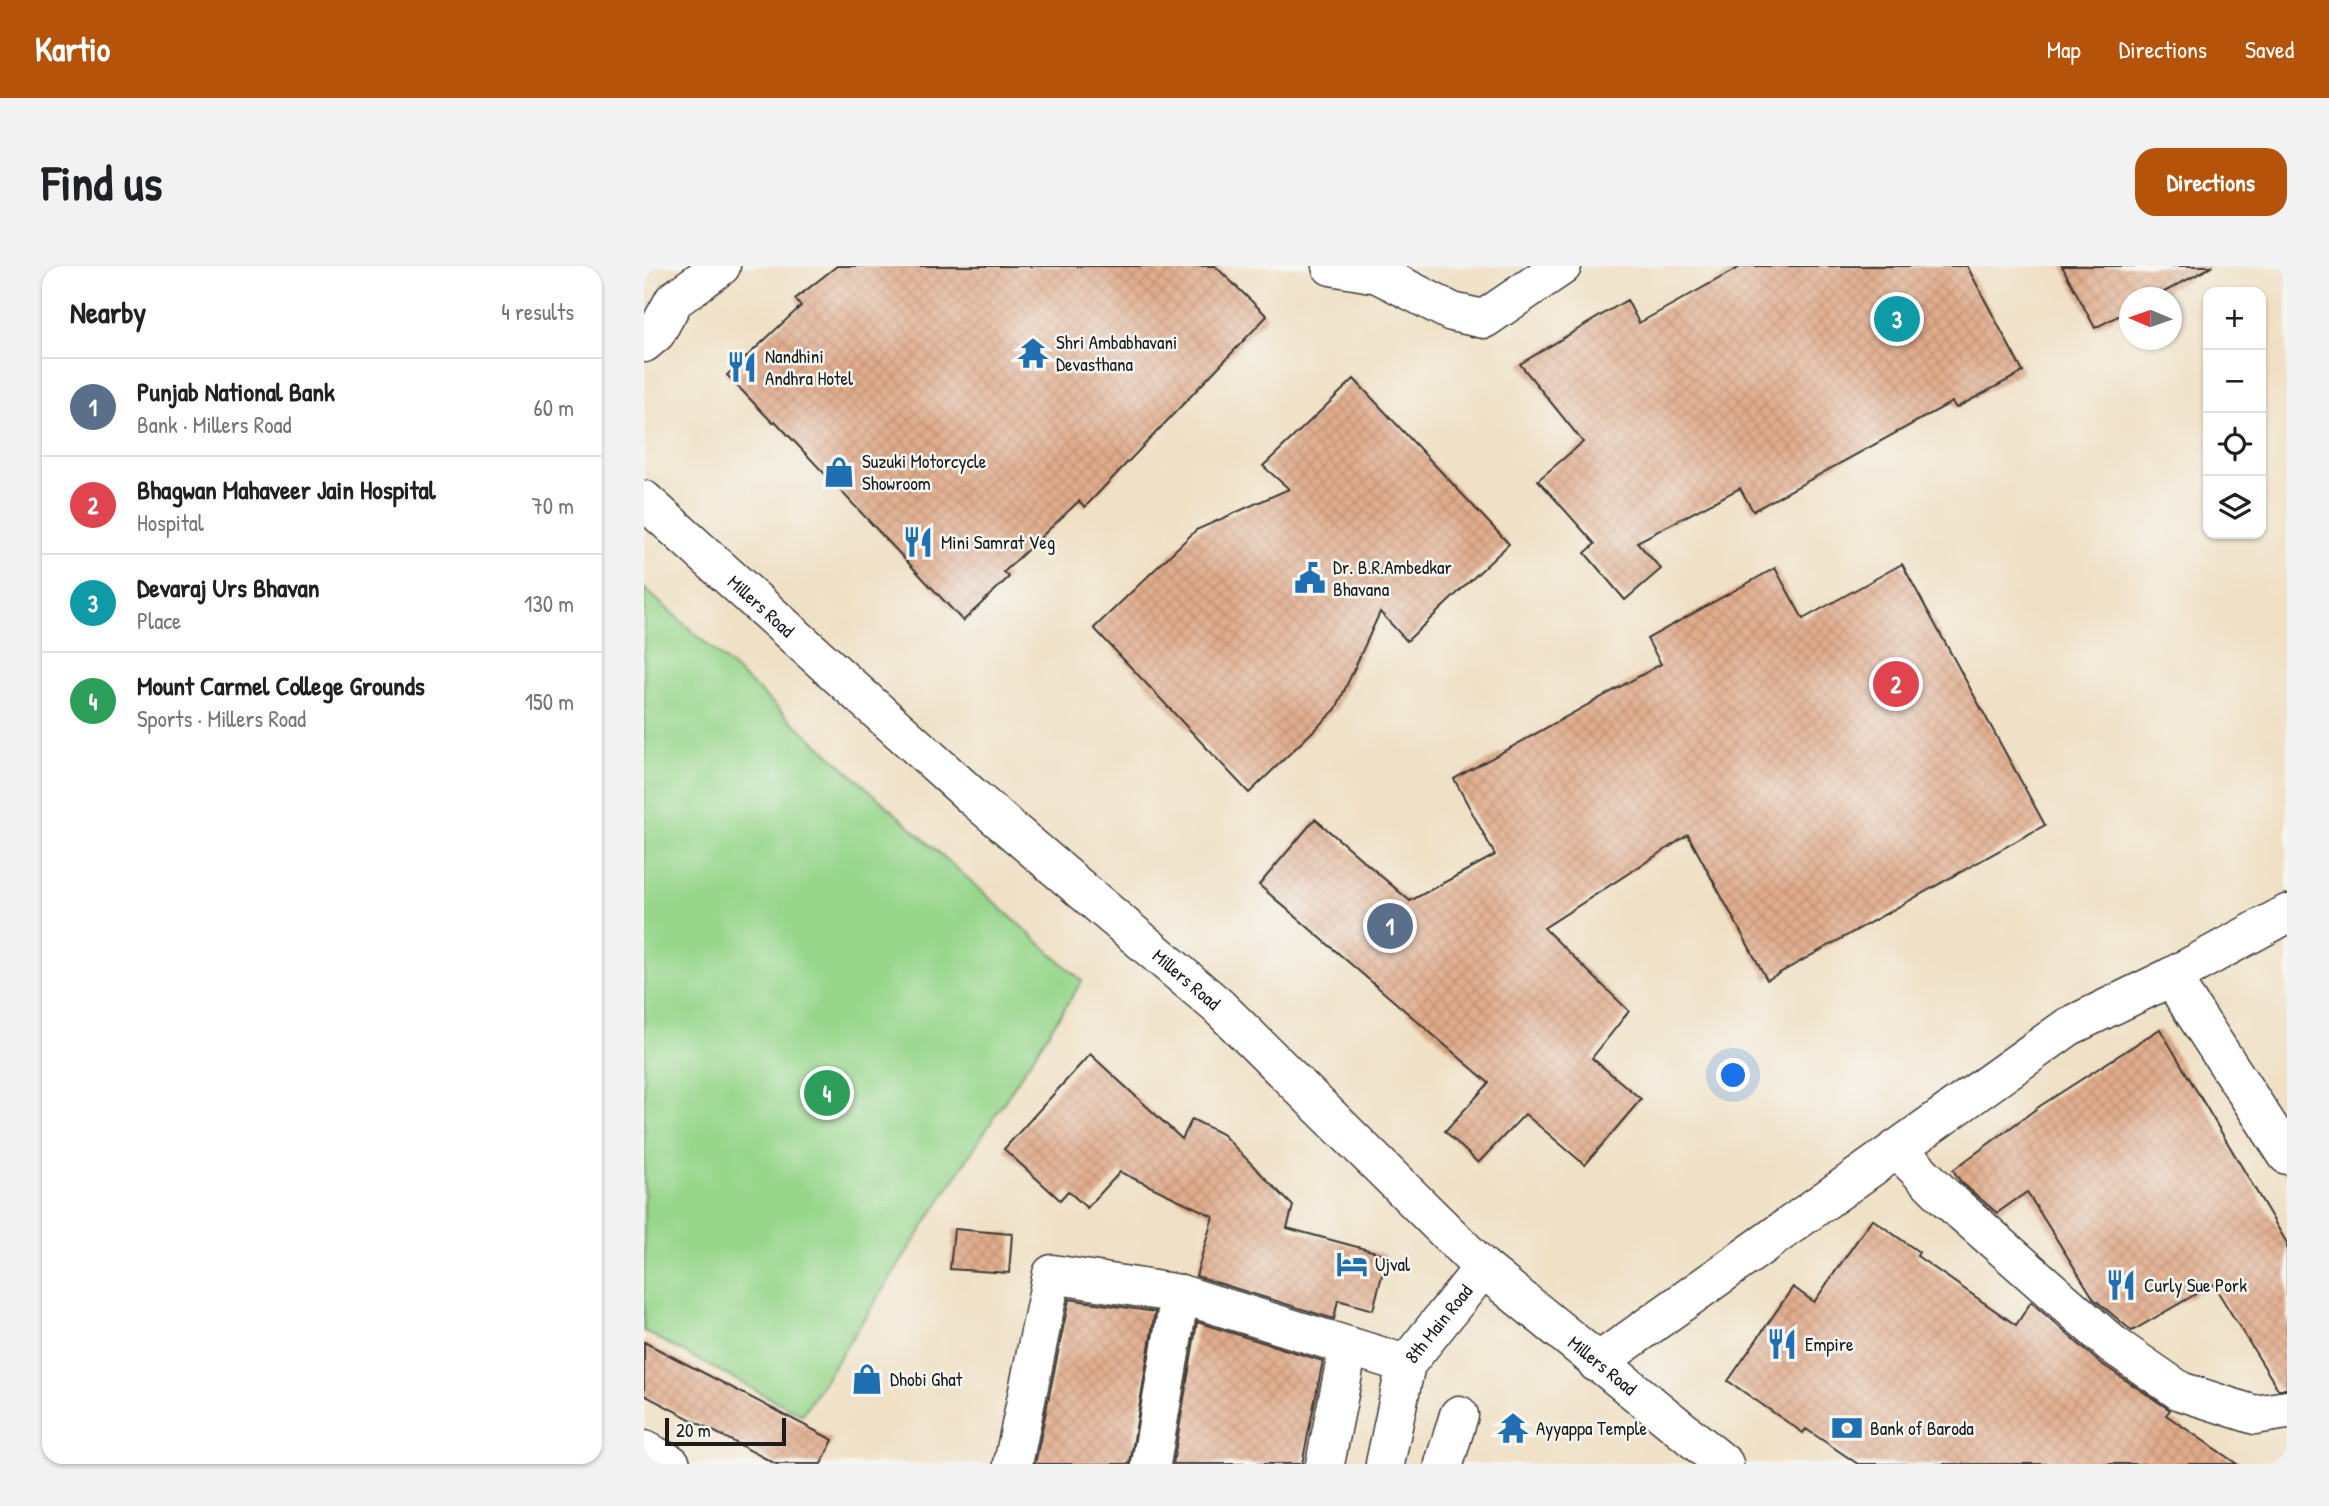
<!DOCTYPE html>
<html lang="en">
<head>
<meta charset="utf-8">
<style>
  body { margin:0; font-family:"Patrick Hand",sans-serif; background:#f2f2f2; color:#202124 }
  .controls { position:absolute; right:21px; top:21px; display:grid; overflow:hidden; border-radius:14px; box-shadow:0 2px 5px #0004 }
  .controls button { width:63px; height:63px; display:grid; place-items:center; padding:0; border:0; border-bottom:2px solid #e0e0e0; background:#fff; color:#202124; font:35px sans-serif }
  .compass { position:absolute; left:1475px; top:21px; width:63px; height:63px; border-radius:50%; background:#fff; box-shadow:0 2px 5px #0004; rotate:272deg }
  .scale { position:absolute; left:21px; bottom:18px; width:121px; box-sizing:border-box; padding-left:7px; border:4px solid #1c1c1c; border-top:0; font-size:19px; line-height:24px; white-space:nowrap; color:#1c1c1c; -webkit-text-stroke:5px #f6f6f2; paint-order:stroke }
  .you { position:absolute; left:1090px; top:810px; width:24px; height:24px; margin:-18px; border:5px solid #fff; border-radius:50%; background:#1a73e8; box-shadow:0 0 0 10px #1a73e833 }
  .badge { display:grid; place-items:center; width:46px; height:46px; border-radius:50%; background:#b45309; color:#fff; font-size:23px; font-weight:700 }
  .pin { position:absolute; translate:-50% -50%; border:4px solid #fff; box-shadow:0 2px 7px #0006 }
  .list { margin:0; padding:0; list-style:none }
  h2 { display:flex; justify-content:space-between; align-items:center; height:91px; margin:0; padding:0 28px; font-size:30px }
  h2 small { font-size:23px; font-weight:400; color:#757577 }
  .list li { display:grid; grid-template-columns:46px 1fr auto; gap:21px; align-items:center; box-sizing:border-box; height:98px; padding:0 28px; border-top:2px solid #e0e0e0 }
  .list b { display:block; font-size:26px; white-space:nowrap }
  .list p { margin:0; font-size:23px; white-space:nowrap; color:#757577 }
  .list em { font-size:23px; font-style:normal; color:#757577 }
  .icon { flex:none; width:38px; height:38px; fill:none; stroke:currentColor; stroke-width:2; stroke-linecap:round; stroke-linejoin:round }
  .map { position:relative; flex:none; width:1643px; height:1198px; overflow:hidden; border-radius:21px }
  header { display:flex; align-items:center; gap:42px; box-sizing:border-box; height:98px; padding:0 35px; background:#b45309; color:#fff }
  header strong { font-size:33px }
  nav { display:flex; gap:38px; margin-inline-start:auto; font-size:24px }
  .intro { display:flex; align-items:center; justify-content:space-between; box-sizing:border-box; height:168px; padding:0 42px }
  h1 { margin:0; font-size:49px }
  .button { padding:18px 32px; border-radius:21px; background:#b45309; color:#fff; font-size:24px; font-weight:700 }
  main { display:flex; gap:42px; padding:0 42px }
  aside { flex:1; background:#fff; border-radius:21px; box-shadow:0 2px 5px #0004 }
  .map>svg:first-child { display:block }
  .green { fill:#97d68b; stroke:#5a7954; stroke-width:2 }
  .building { fill:url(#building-cross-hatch) }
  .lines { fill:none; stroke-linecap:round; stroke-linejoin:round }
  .minor-casing { stroke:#3c3935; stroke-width:41 }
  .major-casing { stroke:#3c3935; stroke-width:41 }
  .minor { stroke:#fff; stroke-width:38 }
  .major { stroke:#fff; stroke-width:38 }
  .labels { text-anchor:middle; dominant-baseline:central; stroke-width:5; stroke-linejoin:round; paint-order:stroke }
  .poi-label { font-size:19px; fill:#1c1c1c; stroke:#f6f6f2; text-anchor:start }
  .street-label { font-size:19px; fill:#1c1c1c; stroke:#f6f6f2 }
</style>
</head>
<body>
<header>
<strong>Kartio</strong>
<nav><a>Map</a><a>Directions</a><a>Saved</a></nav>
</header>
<div class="intro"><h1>Find us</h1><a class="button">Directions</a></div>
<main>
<aside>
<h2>Nearby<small>4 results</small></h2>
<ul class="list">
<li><span class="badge" style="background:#5c6f8a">1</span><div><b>Punjab National Bank</b><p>Bank · Millers Road</p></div><em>60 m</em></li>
<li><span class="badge" style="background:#e0444e">2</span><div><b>Bhagwan Mahaveer Jain Hospital</b><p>Hospital</p></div><em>70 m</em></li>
<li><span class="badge" style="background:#0f9aa8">3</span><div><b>Devaraj Urs Bhavan</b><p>Place</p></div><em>130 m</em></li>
<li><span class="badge" style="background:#2e9e5b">4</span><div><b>Mount Carmel College Grounds</b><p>Sports · Millers Road</p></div><em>150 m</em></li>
</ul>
</aside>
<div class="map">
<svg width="1643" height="1198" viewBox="0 0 1643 1198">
  <defs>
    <pattern id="building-cross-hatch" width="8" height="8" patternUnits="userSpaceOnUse" patternTransform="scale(1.75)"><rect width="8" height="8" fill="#e1ac8c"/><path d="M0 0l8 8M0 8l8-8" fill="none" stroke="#c09378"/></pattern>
  </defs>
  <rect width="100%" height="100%" fill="#f6f6f2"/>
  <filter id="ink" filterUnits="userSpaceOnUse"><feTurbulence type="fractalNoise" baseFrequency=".0143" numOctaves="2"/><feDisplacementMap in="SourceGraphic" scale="14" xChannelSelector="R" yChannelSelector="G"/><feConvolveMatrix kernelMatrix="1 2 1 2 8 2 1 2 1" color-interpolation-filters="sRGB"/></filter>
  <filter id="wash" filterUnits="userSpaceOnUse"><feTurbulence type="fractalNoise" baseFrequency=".00686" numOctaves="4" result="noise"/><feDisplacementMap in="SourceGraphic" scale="28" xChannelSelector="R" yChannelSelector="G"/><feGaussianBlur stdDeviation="1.57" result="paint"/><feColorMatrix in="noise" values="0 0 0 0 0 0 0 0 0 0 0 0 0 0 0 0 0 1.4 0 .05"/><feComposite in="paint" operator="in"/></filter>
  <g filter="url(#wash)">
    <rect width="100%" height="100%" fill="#f0e0c5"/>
    <!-- green -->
    <path class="green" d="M0 322 438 715 158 1149 0 1065Z"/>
    <g id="blocks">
      <!-- building -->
      <path class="building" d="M193 0H571L623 50 441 241 435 235 360 306 365 311 319 355 131 155 129 157 83 109 157 40 151 33Z
        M1098 0H1323L1379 106 1312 142 1308 136 1109 245 1096 222 993 276 1017 303 981 334 941 287 951 278 894 214 939 176 876 98 983 34 995 57Z
        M1418 0H1569L1509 32H1486V44L1451 62Z
        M710 113 865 278 763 375 736 346 692 443 605 527 450 362 552 264 645 223 619 200Z
        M1258 298 1401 559 1123 714 1044 569 900 662 985 745 948 792 997 833 941 899 881 848 834 897 801 865 845 817 615 619 671 553 766 635 851 589 810 513 1017 398 1003 373 1131 302 1159 353Z
        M1516 763 1643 977V1123H1634L1569 1018 1488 1065 1450 1033 1383 926 1353 947 1317 916 1309 904 1396 840Z
        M446 788 538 873 548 853 578 868 649 940 643 962 743 989 729 1044 694 1034 690 1053 552 1010 569 950 476 906 443 942 424 925 416 934 360 883Z
        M1228 953 1275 986 1273 990 1372 1059 1387 1036 1455 1096 1526 1144 1522 1149 1593 1198H1214L1162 1163 1159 1167 1084 1115 1149 1021 1170 1036Z
        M310 963 368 968 365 1007 306 1003Z
        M425 1033 511 1046 486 1198H391Z
        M553 1056 679 1095 658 1198H529Z
        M0 1076 189 1174 177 1198H132L0 1129Z"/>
    </g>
  </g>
  <g filter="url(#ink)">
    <use href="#blocks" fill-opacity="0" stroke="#3c3935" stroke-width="2"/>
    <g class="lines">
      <defs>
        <g id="minor">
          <path d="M687 0 734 8 808 46 840 53 918 0"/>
          <path d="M0 77 12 67 30 34 77 0"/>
          <path d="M1527 711 1643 889"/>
          <path d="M1253 883 1301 931 1468 1078 1536 1125 1611 1149 1643 1144"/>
          <path d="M953 1097 1424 761 1527 711 1643 648"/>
          <path d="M0 1184 27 1198"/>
          <path d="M369 1198 408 1008 536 1028 762 1098"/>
          <path d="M507 1198 536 1028"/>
          <path d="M681 1198 701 1098"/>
          <path id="s1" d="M741 1198 762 1098 839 1002"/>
          <path d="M800 1198 815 1149"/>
        </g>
        <g id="major">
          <path id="s2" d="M0 234 330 532 574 740 839 1002 1080 1198"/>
        </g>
      </defs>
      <!-- minor casing -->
      <use href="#minor" class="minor-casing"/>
      <!-- major casing -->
      <use href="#major" class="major-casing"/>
      <!-- minor -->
      <use href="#minor" class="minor"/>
      <!-- major -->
      <use href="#major" class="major"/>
    </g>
  </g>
  <!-- icons -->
  <defs>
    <symbol id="temple-bare" viewBox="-9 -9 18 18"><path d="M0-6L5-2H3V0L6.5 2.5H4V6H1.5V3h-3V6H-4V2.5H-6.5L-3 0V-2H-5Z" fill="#1f6fb2" stroke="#f6f6f2" stroke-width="2.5" paint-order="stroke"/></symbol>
    <symbol id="restaurant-bare" viewBox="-9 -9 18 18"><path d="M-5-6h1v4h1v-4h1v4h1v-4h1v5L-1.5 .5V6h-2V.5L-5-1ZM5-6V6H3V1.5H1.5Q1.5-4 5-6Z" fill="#1f6fb2" stroke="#f6f6f2" stroke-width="2.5" paint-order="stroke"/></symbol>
    <symbol id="shop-bare" viewBox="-9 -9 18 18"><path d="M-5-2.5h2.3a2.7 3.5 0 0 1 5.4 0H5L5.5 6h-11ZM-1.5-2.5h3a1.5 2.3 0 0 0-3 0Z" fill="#1f6fb2" stroke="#f6f6f2" stroke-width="2.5" paint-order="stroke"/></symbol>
    <symbol id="civic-bare" viewBox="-9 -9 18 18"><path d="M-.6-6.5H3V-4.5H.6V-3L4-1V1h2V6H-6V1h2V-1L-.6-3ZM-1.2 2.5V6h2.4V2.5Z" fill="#1f6fb2" stroke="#f6f6f2" stroke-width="2.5" paint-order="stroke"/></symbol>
    <symbol id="hotel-bare" viewBox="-9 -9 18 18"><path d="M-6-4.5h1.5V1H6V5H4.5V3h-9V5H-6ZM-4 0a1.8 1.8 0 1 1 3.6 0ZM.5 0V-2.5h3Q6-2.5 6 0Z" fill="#1f6fb2" stroke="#f6f6f2" stroke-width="2.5" paint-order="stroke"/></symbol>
    <symbol id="bank-bare" viewBox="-9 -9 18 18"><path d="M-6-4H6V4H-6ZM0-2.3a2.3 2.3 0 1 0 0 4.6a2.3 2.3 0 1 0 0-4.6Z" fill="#1f6fb2" stroke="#f6f6f2" stroke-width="2.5" paint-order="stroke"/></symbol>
  </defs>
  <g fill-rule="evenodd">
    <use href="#temple-bare" x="367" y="65" width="44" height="44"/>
    <use href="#restaurant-bare" x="76" y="79" width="44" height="44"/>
    <use href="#shop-bare" x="173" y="184" width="44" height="44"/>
    <use href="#restaurant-bare" x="252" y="254" width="44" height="44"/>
    <use href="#civic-bare" x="644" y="290" width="44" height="44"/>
    <use href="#hotel-bare" x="686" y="976" width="44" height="44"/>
    <use href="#restaurant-bare" x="1455" y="997" width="44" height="44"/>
    <use href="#restaurant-bare" x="1116" y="1056" width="44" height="44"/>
    <use href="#shop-bare" x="201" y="1091" width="44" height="44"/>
    <use href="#temple-bare" x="847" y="1140" width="44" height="44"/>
    <use href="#bank-bare" x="1181" y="1140" width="44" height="44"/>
  </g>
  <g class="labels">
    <!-- poi labels -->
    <g class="poi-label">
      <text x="412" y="76">Shri Ambabhavani<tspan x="412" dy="22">Devasthana</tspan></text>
      <text x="121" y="90">Nandhini<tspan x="121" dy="22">Andhra Hotel</tspan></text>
      <text x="218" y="195">Suzuki Motorcycle<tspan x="218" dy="22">Showroom</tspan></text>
      <text x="297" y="276">Mini Samrat Veg</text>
      <text x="689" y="301">Dr. B.R.Ambedkar<tspan x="689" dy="22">Bhavana</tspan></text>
      <text x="731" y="998">Ujval</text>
      <text x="1500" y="1019">Curly Sue Pork</text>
      <text x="1161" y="1078">Empire</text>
      <text x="246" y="1113">Dhobi Ghat</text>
      <text x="892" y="1162">Ayyappa Temple</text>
      <text x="1226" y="1162">Bank of Baroda</text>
    </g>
    <!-- street labels -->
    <g class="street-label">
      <text stroke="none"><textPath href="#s2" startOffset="158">Millers Road</textPath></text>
      <text stroke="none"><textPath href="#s2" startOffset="724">Millers Road</textPath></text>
      <text stroke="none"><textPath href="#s1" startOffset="154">8th Main Road</textPath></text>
      <text stroke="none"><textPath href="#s2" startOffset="1292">Millers Road</textPath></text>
    </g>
  </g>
</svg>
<div class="controls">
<button>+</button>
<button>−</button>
<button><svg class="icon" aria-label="locate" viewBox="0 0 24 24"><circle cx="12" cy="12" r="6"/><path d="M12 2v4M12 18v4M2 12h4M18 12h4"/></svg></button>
<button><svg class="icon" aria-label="layers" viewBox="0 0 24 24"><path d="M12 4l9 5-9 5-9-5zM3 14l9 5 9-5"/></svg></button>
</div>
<svg class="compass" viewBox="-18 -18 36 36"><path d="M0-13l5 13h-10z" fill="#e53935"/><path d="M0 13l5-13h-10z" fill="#757577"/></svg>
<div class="scale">20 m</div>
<div class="you"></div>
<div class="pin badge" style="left:746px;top:660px;background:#5c6f8a">1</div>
<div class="pin badge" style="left:1252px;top:418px;background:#e0444e">2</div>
<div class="pin badge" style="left:1253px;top:53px;background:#0f9aa8">3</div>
<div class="pin badge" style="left:183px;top:827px;background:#2e9e5b">4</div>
</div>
</main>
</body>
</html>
